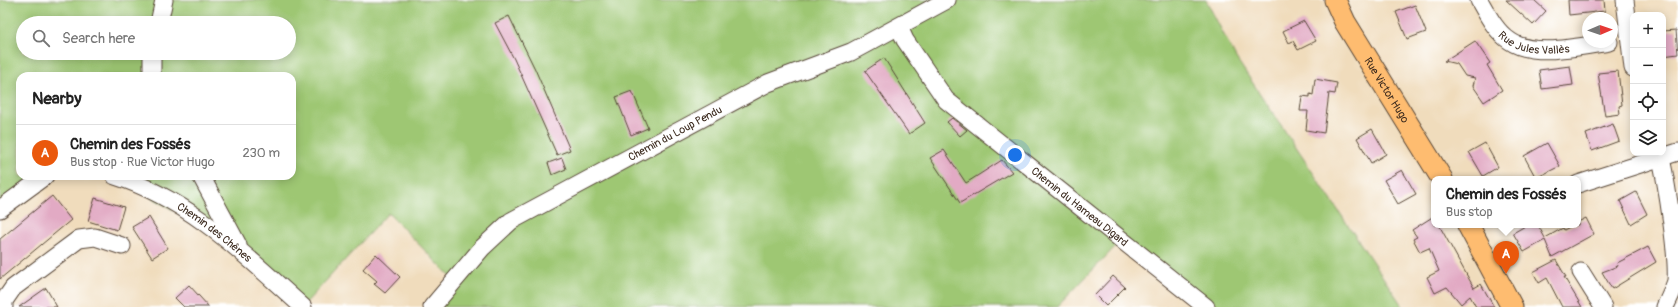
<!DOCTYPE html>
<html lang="en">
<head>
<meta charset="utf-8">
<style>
  body { margin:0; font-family:Pangolin,sans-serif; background:#f6f6f6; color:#222 }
  .controls { position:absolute; right:12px; top:12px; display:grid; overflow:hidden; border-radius:8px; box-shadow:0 2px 10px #0003 }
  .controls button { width:36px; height:36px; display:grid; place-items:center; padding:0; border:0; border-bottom:1px solid #e0e0e0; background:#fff; color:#222; font:20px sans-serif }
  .compass { position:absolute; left:1582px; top:12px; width:36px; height:36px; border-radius:50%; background:#fff; box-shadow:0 2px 10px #0003; rotate:88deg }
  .you { position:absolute; left:1015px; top:155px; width:14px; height:14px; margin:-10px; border:3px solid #fff; border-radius:50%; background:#1a73e8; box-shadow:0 0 0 6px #1a73e833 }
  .badge { display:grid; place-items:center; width:26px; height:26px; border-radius:50%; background:#ea580c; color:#fff; font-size:13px; font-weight:700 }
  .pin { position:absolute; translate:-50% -33px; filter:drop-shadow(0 1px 2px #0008) }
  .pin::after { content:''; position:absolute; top:21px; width:14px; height:12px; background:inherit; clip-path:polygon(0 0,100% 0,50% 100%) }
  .popup { position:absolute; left:1431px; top:176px; width:150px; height:52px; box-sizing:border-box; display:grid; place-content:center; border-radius:8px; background:#fff; filter:drop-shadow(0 1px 3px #0005); font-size:13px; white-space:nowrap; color:#767676 }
  .popup b { font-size:15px; color:#222 }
  .popup::after { content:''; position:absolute; left:50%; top:100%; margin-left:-8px; border:8px solid transparent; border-top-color:#fff }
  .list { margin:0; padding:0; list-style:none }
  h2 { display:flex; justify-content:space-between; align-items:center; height:52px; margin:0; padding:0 16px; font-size:17px }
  h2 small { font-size:13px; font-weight:400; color:#767676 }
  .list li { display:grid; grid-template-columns:26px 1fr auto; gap:12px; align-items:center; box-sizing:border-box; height:56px; padding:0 16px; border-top:1px solid #e0e0e0 }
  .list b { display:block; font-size:15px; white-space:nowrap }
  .list p { margin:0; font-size:13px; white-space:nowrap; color:#767676 }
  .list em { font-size:13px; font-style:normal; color:#767676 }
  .icon { flex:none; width:22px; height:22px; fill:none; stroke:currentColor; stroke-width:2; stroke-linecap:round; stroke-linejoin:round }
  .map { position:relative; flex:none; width:1678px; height:307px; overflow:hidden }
  .search { position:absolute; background:#fff; box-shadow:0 2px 10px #0003; left:16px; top:16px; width:280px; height:44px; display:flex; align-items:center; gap:10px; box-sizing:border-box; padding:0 14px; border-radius:22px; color:#767676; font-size:15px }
  .panel { position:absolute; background:#fff; box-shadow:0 2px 10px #0003; left:16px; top:72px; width:280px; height:108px; border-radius:12px }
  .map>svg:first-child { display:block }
  .green { fill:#9ec773; stroke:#6c7848; fill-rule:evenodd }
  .building { fill:#e2aac4 }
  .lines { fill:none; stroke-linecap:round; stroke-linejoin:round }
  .minor-casing { stroke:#564536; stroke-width:19 }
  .major-casing { stroke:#564536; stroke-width:23 }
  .minor { stroke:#fff; stroke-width:17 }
  .major { stroke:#febc70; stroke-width:21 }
  .labels { text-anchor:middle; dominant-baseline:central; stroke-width:3; stroke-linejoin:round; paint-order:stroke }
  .street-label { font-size:11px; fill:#3b2a1e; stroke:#fff }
</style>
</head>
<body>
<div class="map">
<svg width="1678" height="307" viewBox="0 0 1678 307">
  <rect width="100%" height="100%" fill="#fff"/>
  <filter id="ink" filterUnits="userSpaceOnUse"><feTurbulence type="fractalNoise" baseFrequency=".025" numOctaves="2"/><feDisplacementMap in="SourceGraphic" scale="8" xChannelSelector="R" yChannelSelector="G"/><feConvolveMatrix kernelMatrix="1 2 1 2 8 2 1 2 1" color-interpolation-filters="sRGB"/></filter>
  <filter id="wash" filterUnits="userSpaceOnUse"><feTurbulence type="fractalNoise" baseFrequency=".012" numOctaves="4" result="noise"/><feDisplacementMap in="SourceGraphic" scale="16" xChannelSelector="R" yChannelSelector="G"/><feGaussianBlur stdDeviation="0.9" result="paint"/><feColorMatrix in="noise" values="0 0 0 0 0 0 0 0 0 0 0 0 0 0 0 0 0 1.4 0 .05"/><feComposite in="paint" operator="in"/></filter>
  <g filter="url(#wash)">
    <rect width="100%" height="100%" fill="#f0dcbc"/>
    <!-- green -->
    <path class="green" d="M0 0H1206L1236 58 1403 307H1206L1124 241 1115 247 1057 307H432L454 280 388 213 303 306 241 250 115 176H292V76H20V176H45L0 209ZM23 23H289V53H23Z"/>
    <g id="blocks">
      <!-- building -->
      <path class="building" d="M1506 0H1534L1546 11 1533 25Z
        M1568 0H1604L1605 11 1569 15Z
        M1415 5 1426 32 1407 39 1396 12Z
        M509 16 535 69 570 150 557 155 514 59 495 23Z
        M1304 21 1316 41 1298 50 1293 41 1289 43 1283 31Z
        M1676 30 1678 54 1663 56V31Z
        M1475 41 1490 63 1487 65 1502 90 1484 102 1473 86 1475 78 1465 76 1457 64 1444 61Z
        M884 58 925 123 909 134 865 71Z
        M1570 66 1573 85 1542 89 1539 70Z
        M1618 71 1622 105 1619 106 1620 114 1605 116 1598 73Z
        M1315 79 1337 83 1335 94 1329 93 1324 133 1306 130 1308 111H1300L1302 96 1310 97V94L1313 95Z
        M632 91 648 128 631 135 616 97Z
        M952 118 967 130 960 136 947 122Z
        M1613 124 1619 141 1592 151 1586 134Z
        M1372 129 1386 154 1371 163 1357 138Z
        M1485 143 1498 167 1483 176 1469 152Z
        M1547 143 1560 166 1536 178 1524 156Z
        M944 150 966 183 1002 160 1012 172 960 203 930 158Z
        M562 158 566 169 552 175 548 163Z
        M1402 170 1416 194 1398 204 1384 180Z
        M1636 192 1647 214 1631 224 1620 201Z
        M52 196 71 220 0 279V239Z
        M95 198 124 207 117 230 88 221Z
        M1434 216V225H1439L1474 288 1481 284 1494 307H1476L1470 296 1461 304 1447 287 1435 293 1427 277 1439 271 1429 248 1420 252 1413 239 1417 237 1412 230Z
        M149 217 168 248 152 258 132 227Z
        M1586 218 1594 234 1552 257 1545 240 1524 252 1513 233 1527 225H1538L1545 238 1563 228 1564 230 1573 225H1578V222Z
        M1648 247 1656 262 1612 289 1602 272 1618 266 1617 263Z
        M376 254 400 277 385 293 374 284 377 281 363 269Z
        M1556 260 1566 277H1564L1582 307H1562L1547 278 1539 283 1533 272Z
        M1113 276 1125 287 1106 306 1095 295Z
        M189 285 209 307H184L175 298Z
        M46 288 57 307H19Z"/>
    </g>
  </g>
  <g filter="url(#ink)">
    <use href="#blocks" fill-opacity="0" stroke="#564536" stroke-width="1"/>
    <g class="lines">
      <defs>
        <g id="minor">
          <path id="s1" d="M1479 0C1487 14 1496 32 1510 41 1534 58 1581 46 1609 42"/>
          <path d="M1625 0 1633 68"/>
          <path d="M159 23 164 0"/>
          <path id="s2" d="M899 27 905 40 946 100 1206 307"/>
          <path d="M152 76V53"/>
          <path d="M1661 158C1667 186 1678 255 1676 281 1673 290 1669 299 1665 307"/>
          <path id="s3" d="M115 176C191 200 245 255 303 307"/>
          <path d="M201 176 238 245"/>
          <path d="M1578 184 1678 152"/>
          <path d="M0 209 45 176"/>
          <path d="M1581 272 1603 307"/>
          <path d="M4 307V301L13 288 79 239 95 237 122 246"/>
          <path id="s4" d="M432 307 482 248 511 221 768 83 851 52 947 0"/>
        </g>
        <g id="major">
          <path id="s5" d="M1335 0 1345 22 1442 179"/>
          <path d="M1468 225 1512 307"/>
        </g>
      </defs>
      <!-- minor casing -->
      <use href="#minor" class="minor-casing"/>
      <!-- major casing -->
      <use href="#major" class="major-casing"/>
      <!-- minor -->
      <use href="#minor" class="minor"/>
      <!-- major -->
      <use href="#major" class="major"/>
    </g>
  </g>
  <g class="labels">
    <!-- street labels -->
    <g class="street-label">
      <text stroke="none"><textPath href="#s1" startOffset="76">Rue Jules Vallès</textPath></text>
      <text stroke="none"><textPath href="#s5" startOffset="104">Rue Victor Hugo</textPath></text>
      <text stroke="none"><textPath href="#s4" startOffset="303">Chemin du Loup Pendu</textPath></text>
      <text stroke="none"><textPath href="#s2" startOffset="258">Chemin du Hameau Digard</textPath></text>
      <text stroke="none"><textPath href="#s3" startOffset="115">Chemin des Chênes</textPath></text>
    </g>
  </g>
</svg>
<div class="controls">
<button>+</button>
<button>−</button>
<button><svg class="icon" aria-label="locate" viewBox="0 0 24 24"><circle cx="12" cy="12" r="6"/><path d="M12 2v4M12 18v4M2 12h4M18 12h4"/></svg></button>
<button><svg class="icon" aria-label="layers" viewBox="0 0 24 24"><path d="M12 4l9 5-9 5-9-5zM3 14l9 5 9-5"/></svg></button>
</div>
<svg class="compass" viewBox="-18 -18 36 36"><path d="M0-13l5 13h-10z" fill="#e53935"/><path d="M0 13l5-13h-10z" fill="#767676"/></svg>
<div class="you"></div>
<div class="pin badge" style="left:1506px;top:274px">A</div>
<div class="popup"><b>Chemin des Fossés</b>Bus stop</div>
<div class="search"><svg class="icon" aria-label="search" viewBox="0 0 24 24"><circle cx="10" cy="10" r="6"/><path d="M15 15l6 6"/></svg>Search here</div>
<section class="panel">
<h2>Nearby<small></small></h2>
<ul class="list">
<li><span class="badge">A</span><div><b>Chemin des Fossés</b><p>Bus stop · Rue Victor Hugo</p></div><em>230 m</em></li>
</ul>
</section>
</div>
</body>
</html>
